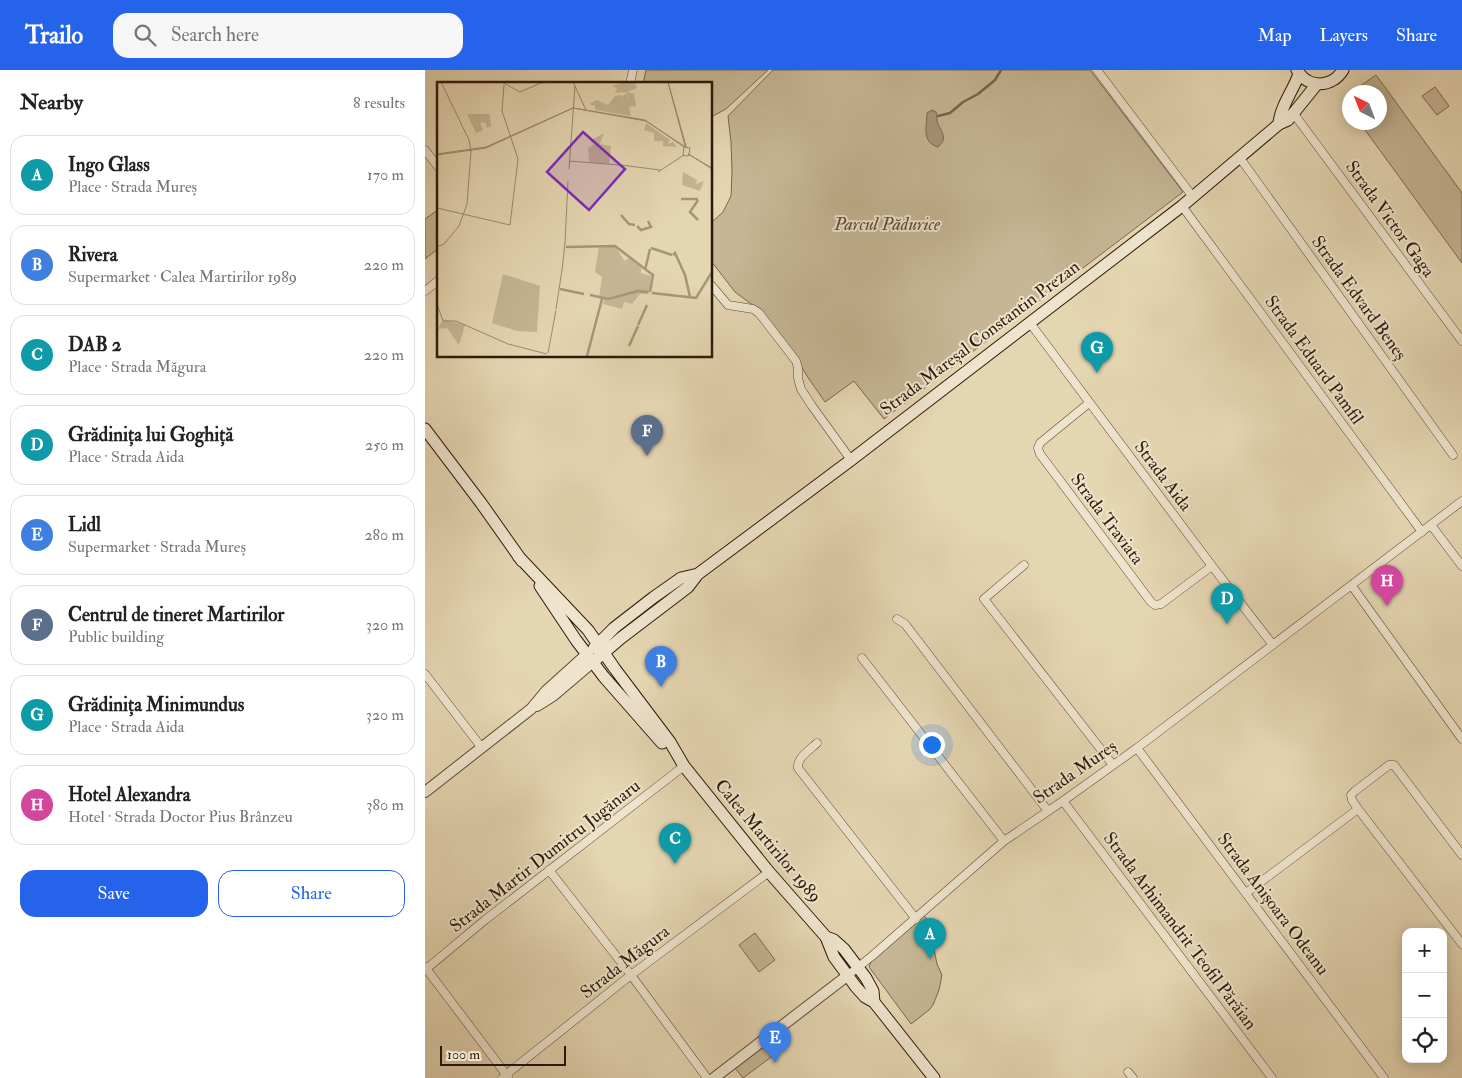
<!DOCTYPE html>
<html lang="en">
<head>
<meta charset="utf-8">
<style>
  body { margin:0; font-family:"IM FELL Double Pica",serif; background:#f6f6f6; color:#222 }
  .controls { position:absolute; right:15px; bottom:15px; display:grid; overflow:hidden; border-radius:10px; box-shadow:0 2px 12px #0003 }
  .controls button { width:45px; height:45px; display:grid; place-items:center; padding:0; border:0; border-bottom:1px solid #e0e0e0; background:#fff; color:#222; font:25px sans-serif }
  .compass { position:absolute; left:917px; top:15px; width:45px; height:45px; border-radius:50%; background:#fff; box-shadow:0 2px 12px #0003; rotate:318deg }
  .scale { position:absolute; left:15px; bottom:12px; width:126px; box-sizing:border-box; padding-left:5px; border:2px solid #2e1a0a; border-top:0; font-size:14px; line-height:18px; white-space:nowrap; color:#2e1a0a; -webkit-text-stroke:4px #eee4cd; paint-order:stroke }
  .you { position:absolute; left:506px; top:674px; width:18px; height:18px; margin:-12px; border:4px solid #fff; border-radius:50%; background:#1a73e8; box-shadow:0 0 0 8px #1a73e833 }
  .badge { display:grid; place-items:center; width:32px; height:32px; border-radius:50%; background:#2563eb; color:#fff; font-size:16px; font-weight:700 }
  .pin { position:absolute; translate:-50% -41px; filter:drop-shadow(0 1px 2px #0008) }
  .pin::after { content:''; position:absolute; top:26px; width:18px; height:15px; background:inherit; clip-path:polygon(0 0,100% 0,50% 100%) }
  .list { margin:0; padding:0; list-style:none }
  h2 { display:flex; justify-content:space-between; align-items:center; height:65px; margin:0; padding:0 20px; font-size:21px }
  h2 small { font-size:16px; font-weight:400; color:#767676 }
  .list li { display:grid; grid-template-columns:32px 1fr auto; gap:15px; align-items:center; box-sizing:border-box; height:80px; margin:0 10px 10px; padding:0 10px; border:1px solid #e0e0e0; border-radius:15px }
  .list b { display:block; font-size:19px; white-space:nowrap }
  .list p { margin:0; font-size:16px; white-space:nowrap; color:#767676 }
  .list em { font-size:16px; font-style:normal; color:#767676 }
  .actions { display:flex; gap:10px; padding:15px 20px }
  .actions a { flex:1; padding:11px 0; border:1px solid #2563eb; border-radius:15px; text-align:center; font-size:18px; color:#2563eb }
  .actions .main { background:#2563eb; color:#fff }
  .icon { flex:none; width:28px; height:28px; fill:none; stroke:currentColor; stroke-width:2; stroke-linecap:round; stroke-linejoin:round }
  .map { position:relative; flex:none; width:1037px; height:1008px; overflow:hidden }
  header { display:flex; align-items:center; gap:30px; box-sizing:border-box; height:70px; padding:0 25px; background:#2563eb; color:#fff }
  header strong { font-size:24px }
  nav { display:flex; gap:28px; margin-inline-start:auto; font-size:18px }
  .search { width:350px; height:45px; background:#f6f6f6; display:flex; align-items:center; gap:12px; box-sizing:border-box; padding:0 18px; border-radius:15px; color:#767676; font-size:19px }
  main { display:flex }
  aside { flex:1; background:#fff }
  .map>svg:first-child { display:block }
  .green { fill:#c6b695; stroke:#7a6850 }
  .water { fill:#a79679; stroke:#77644d }
  .lines { fill:none; stroke-linecap:round; stroke-linejoin:round }
  .stream { stroke:#77644d; stroke-width:2.5 }
  .minor-casing { stroke:#5c4934; stroke-width:9 }
  .tertiary-casing { stroke:#5c4934; stroke-width:12 }
  .secondary-casing { stroke:#2e1a0a; stroke-width:13 }
  .minor { stroke:#eee4cd; stroke-width:8 }
  .tertiary { stroke:#eee4cd; stroke-width:10 }
  .secondary { stroke:#eee4cd; stroke-width:11 }
  .labels { text-anchor:middle; dominant-baseline:central; stroke-width:4; stroke-linejoin:round; paint-order:stroke }
  .street-label { font-size:18px; fill:#2e1a0a; stroke:#eee4cd }
  .park-label { font-size:18px; font-style:italic; fill:#5c4934; stroke:#eee4cd }
  .inset-river { fill:none; stroke:#a79679; stroke-width:2.5 }
  .inset-road { fill:none; stroke:#9c8b6f; stroke-width:1 }
  .view { fill:#7b2cbf; fill-opacity:0.15; stroke:#7b2cbf; stroke-width:2.5 }
  .inset-edge { fill:none; stroke:#2e1a0a; stroke-width:2.5 }
</style>
</head>
<body>
<header>
<strong>Trailo</strong>
<div class="search"><svg class="icon" aria-label="search" viewBox="0 0 24 24"><circle cx="10" cy="10" r="6"/><path d="M15 15l6 6"/></svg>Search here</div>
<nav><a>Map</a><a>Layers</a><a>Share</a></nav>
</header>
<main>
<aside>
<h2>Nearby<small>8 results</small></h2>
<ul class="list">
<li><span class="badge" style="background:#0f9aa8">A</span><div><b>Ingo Glass</b><p>Place · Strada Mureș</p></div><em>170 m</em></li>
<li><span class="badge" style="background:#3f7fe0">B</span><div><b>Rivera</b><p>Supermarket · Calea Martirilor 1989</p></div><em>220 m</em></li>
<li><span class="badge" style="background:#0f9aa8">C</span><div><b>DAB 2</b><p>Place · Strada Măgura</p></div><em>220 m</em></li>
<li><span class="badge" style="background:#0f9aa8">D</span><div><b>Grădinița lui Goghiță</b><p>Place · Strada Aida</p></div><em>250 m</em></li>
<li><span class="badge" style="background:#3f7fe0">E</span><div><b>Lidl</b><p>Supermarket · Strada Mureș</p></div><em>280 m</em></li>
<li><span class="badge" style="background:#5c6f8a">F</span><div><b>Centrul de tineret Martirilor</b><p>Public building</p></div><em>320 m</em></li>
<li><span class="badge" style="background:#0f9aa8">G</span><div><b>Grădinița Minimundus</b><p>Place · Strada Aida</p></div><em>320 m</em></li>
<li><span class="badge" style="background:#d1479c">H</span><div><b>Hotel Alexandra</b><p>Hotel · Strada Doctor Pius Brânzeu</p></div><em>380 m</em></li>
</ul>
<div class="actions"><a class="main">Save</a><a>Share</a></div>
</aside>
<div class="map">
<svg width="1037" height="1008" viewBox="0 0 1037 1008">
  <rect width="100%" height="100%" fill="#e5d6b2"/>
  <filter id="stains"><feTurbulence type="fractalNoise" baseFrequency=".004" numOctaves="4"/><feColorMatrix values="0 0 0 0 .2 0 0 0 0 .09 0 0 0 0 .02 0 0 0 .5 -.17"/></filter>
  <radialGradient id="worn" r=".72"><stop offset=".6" stop-color="#630" stop-opacity="0"/><stop offset="1" stop-color="#630" stop-opacity=".3"/></radialGradient>
  <!-- green -->
  <path class="green" d="M221 0H343L301 39 286 47V14H218Z
    M348 0H665L758 122 459 349 429 311 400 332 384 309 374 293 333 239 310 222 286 191V153L298 142 306 126 307 102 306 72 303 46Z
    M951 5 1037 123V193L935 53 954 52V22H927Z
    M1010 17 1024 36 1012 45 997 26Z
    M14 139V178L0 189V149Z
    M499 846 503 850 512 894 517 905 514 920 508 935 504 940 486 954 444 897 448 887 496 847Z
    M330 863 350 890 334 902 314 875Z
    M344 971 353 982 318 1008 310 998Z"/>
  <!-- water -->
  <path class="water" d="M507 40 511 42C513 47 511 50 513 54 517 63 523 68 513 77 496 72 502 56 502 43Z"/>
  <g class="lines">
    <!-- stream -->
    <path class="stream" d="M513 46 525 43 538 32 553 24 570 10 576 0"/>
    <defs>
      <path id="minor" d="M672 0 768 127
        M205 14 208 0
        M869 44 1037 271
        M0 80 14 98
        M815 88 1028 385
        M757 136 997 462
        M286 215 303 235 328 239 334 243 371 291 373 298V308L376 319 387 336 426 390
        M0 221 14 210
        M605 253 787 496 848 575
        M664 333 615 373 613 378 615 384 726 532 730 535 736 534 787 496
        M1006 455 1037 496
        M599 495 559 529 688 695
        M927 516 1037 669
        M472 549 480 554 623 741
        M437 588 579 771
        M0 604 57 678
        M392 673C385 680 372 687 373 698L491 849
        M712 678 959 1008
        M638 731 847 1008
        M1037 785 969 695H964L930 721 926 725 927 730 933 739 1037 874
        M124 800 206 905 282 1008
        M821 823 933 739
        M0 897 83 1007
        M0 900 60 850 259 696
        M422 906 447 886 579 771 638 731 712 678 1037 431
        M703 1002 708 1008
        M77 1008 206 905 344 802"/>
      <path id="tertiary" d="M112 636 128 626 168 592
        M0 722 106 639 121 621 162 584
        M289 1008 422 906"/>
      <path id="secondary" d="M872 0C883 19 907 18 918 0
        M854 54C855 37 868 21 874 4
        M0 359 56 433 97 491
        M93 486 163 560 190 599 245 672 259 696 344 802 401 867 409 887 431 917 440 927 449 932 509 1008
        M115 516 151 570 179 607 237 673
        M169 578 189 558 229 527 256 508 273 504
        M168 592 196 568 263 517 273 504 426 390 757 136 854 54 863 50 892 14
        M401 867 409 870 419 879 441 908 448 921 449 932"/>
    </defs>
    <!-- minor casing -->
    <use href="#minor" class="minor-casing"/>
    <!-- tertiary casing -->
    <use href="#tertiary" class="tertiary-casing"/>
    <!-- secondary casing -->
    <use href="#secondary" class="secondary-casing"/>
    <!-- minor -->
    <use href="#minor" class="minor"/>
    <!-- tertiary -->
    <use href="#tertiary" class="tertiary"/>
    <!-- secondary -->
    <use href="#secondary" class="secondary"/>
  </g>
  <g class="labels">
    <!-- street labels -->
    <g class="street-label">
      <text transform="translate(965 149) rotate(54)">Strada Victor Gaga</text>
      <text transform="translate(934 228) rotate(54)">Strada Edvard Beneș</text>
      <text transform="translate(555 268) rotate(-37)">Strada Mareșal Constantin Prezan</text>
      <text transform="translate(889 290) rotate(54)">Strada Eduard Pamfil</text>
      <text transform="translate(738 406) rotate(53)">Strada Aida</text>
      <text transform="translate(682 449) rotate(53)">Strada Traviata</text>
      <text transform="translate(650 702) rotate(-35)">Strada Mureș</text>
      <text transform="translate(343 771) rotate(50)">Calea Martirilor 1989</text>
      <text transform="translate(120 786) rotate(-38)">Strada Martir Dumitru Jugănaru</text>
      <text transform="translate(848 834) rotate(53)">Strada Anișoara Odeanu</text>
      <text transform="translate(755 861) rotate(53)">Strada Arhimandrit Teofil Părăian</text>
      <text transform="translate(200 892) rotate(-38)">Strada Măgura</text>
    </g>
    <!-- park labels -->
    <g class="park-label">
      <text x="462" y="154">Parcul Pădurice</text>
    </g>
  </g>
  <!-- overview -->
  <g transform="translate(12 12)">
    <rect width="275" height="275" fill="#e5d6b2"/>
    <path d="M187 0H198L200 6 190 10 197 12 199 24 192 25 194 34 158 28V24L152 22 160 18 171 23 178 14 184 13 186 21 185 14 189 12 193 20 189 10 178 11 180 6 175 4ZM30 32H53L54 44 50 46 49 41 43 40 46 48 39 51ZM209 41 233 58 231 62 236 60 240 65 226 64V59H217V51L207 48ZM167 51 163 62 174 64 172 82 152 80 151 66 157 62 153 59ZM246 90 260 98 259 102 267 99 263 109 245 103ZM162 163H177L188 179 192 175 204 185V191L214 194 212 212H203L195 222 187 220 185 227 166 222 167 217 162 216 165 195 158 190ZM66 192 103 204 100 250 80 249 55 241ZM6 237 28 243 22 263 10 246 1 247Z" fill="#c6b695"/>
    <path class="inset-river" d="M244 117H261M261 118 253 130 261 138M184 133 192 142 198 143M200 144 204 148 214 145 211 139M129 165 178 164 216 193 213 210M214 166 235 173M236 173 238 171 248 193 253 215M208 188 213 167M123 207 147 212M215 211 259 216 275 190M153 213 171 217 201 209 211 210M201 243 210 223M192 264 201 244M150 274 165 217"/>
    <path class="inset-road" d="M65 0 83 10 106 0M136 0 149 28M231 0 249 64M231 0 248 64 251 66M0 72 49 65 136 26 208 38 247 65M251 72 275 86M0 73 49 66 136 26 209 39 250 66M252 73 253 66 247 65 246 73 249 74 253 73 275 87M132 79 182 83M184 83 223 88M132 87 138 4M221 90 247 73M0 126 73 143 81 77 65 29 67 3M128 161 131 99M0 165 7 162 22 144 30 122 34 69 32 58 4 0M125 188 128 161M0 222 6 239M119 227 125 188M7 239H19L71 262 110 272M111 271 119 228"/>
    <path class="view" d="M146 50 188 87 152 128 110 90Z"/>
    <rect width="275" height="275" class="inset-edge"/>
  </g>
  <rect width="100%" height="100%" filter="url(#stains)"/>
  <rect width="100%" height="100%" fill="url(#worn)"/>
</svg>
<div class="controls">
<button>+</button>
<button>−</button>
<button><svg class="icon" aria-label="locate" viewBox="0 0 24 24"><circle cx="12" cy="12" r="6"/><path d="M12 2v4M12 18v4M2 12h4M18 12h4"/></svg></button>
</div>
<svg class="compass" viewBox="-18 -18 36 36"><path d="M0-13l5 13h-10z" fill="#e53935"/><path d="M0 13l5-13h-10z" fill="#767676"/></svg>
<div class="scale">100 m</div>
<div class="you"></div>
<div class="pin badge" style="left:505px;top:889px;background:#0f9aa8">A</div>
<div class="pin badge" style="left:236px;top:617px;background:#3f7fe0">B</div>
<div class="pin badge" style="left:250px;top:794px;background:#0f9aa8">C</div>
<div class="pin badge" style="left:802px;top:554px;background:#0f9aa8">D</div>
<div class="pin badge" style="left:350px;top:993px;background:#3f7fe0">E</div>
<div class="pin badge" style="left:222px;top:386px;background:#5c6f8a">F</div>
<div class="pin badge" style="left:672px;top:303px;background:#0f9aa8">G</div>
<div class="pin badge" style="left:962px;top:536px;background:#d1479c">H</div>
</div>
</main>
</body>
</html>
